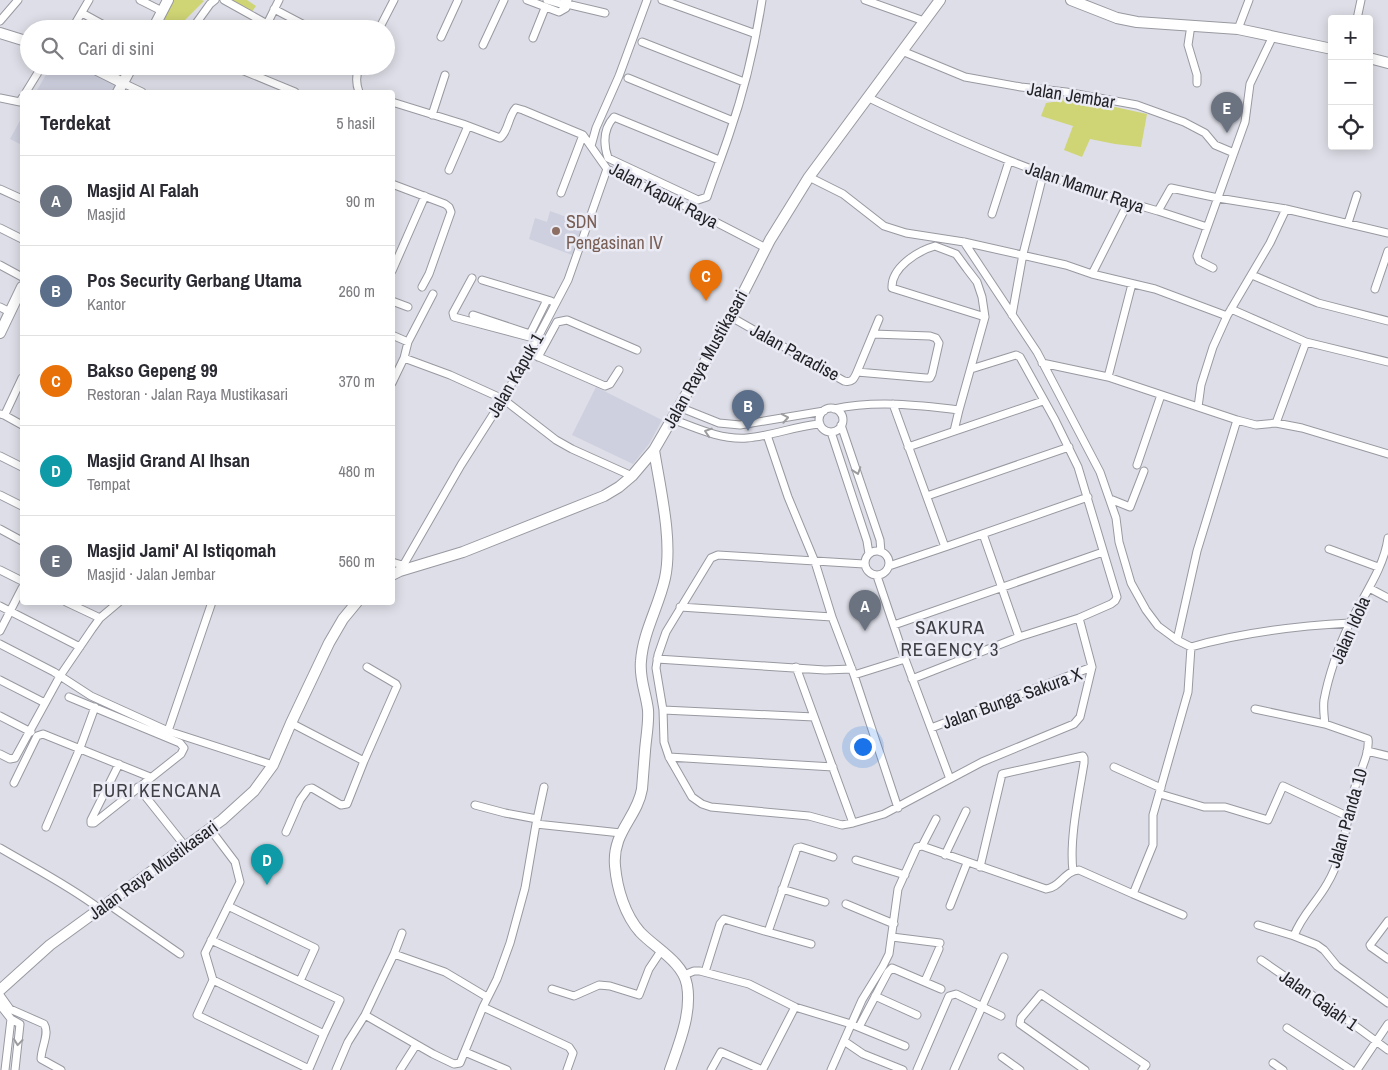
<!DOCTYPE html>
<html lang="id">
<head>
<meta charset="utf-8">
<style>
  body { margin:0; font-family:"Archivo Narrow",sans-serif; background:#f2f2f3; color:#2b2b33 }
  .controls { position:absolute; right:15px; top:15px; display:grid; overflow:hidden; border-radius:5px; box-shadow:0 2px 12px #0003 }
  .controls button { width:45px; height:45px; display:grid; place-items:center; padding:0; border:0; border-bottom:1px solid #e1e1e2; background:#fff; color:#2b2b33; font:25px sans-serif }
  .you { position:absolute; left:862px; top:746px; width:18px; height:18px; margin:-12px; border:4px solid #fff; border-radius:50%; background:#1a73e8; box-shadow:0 0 0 8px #1a73e833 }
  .badge { display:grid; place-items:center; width:32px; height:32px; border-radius:50%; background:#1a73e8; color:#fff; font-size:16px; font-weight:700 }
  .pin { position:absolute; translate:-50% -41px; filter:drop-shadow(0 1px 2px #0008) }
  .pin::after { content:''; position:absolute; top:26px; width:18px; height:15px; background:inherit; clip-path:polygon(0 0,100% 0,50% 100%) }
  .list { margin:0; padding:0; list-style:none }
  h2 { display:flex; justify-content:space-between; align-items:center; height:65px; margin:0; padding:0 20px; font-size:21px }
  h2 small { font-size:16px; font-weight:400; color:#7c7c81 }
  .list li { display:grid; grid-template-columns:32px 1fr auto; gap:15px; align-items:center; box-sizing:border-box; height:90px; padding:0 20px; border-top:1px solid #e1e1e2 }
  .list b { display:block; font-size:19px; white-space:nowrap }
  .list p { margin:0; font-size:16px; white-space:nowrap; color:#7c7c81 }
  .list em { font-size:16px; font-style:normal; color:#7c7c81 }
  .icon { flex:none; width:28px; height:28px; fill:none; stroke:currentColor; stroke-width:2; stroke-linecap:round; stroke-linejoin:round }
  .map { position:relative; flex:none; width:1388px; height:1070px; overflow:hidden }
  .search { position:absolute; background:#fff; box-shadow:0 2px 12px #0003; left:20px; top:20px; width:375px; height:55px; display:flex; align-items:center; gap:12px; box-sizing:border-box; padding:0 18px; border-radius:28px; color:#7c7c81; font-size:19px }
  .panel { position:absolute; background:#fff; box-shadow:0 2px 12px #0003; left:20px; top:90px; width:375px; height:515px; border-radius:5px }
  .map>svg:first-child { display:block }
  .built { fill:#ced0df }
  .green { fill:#cfd574 }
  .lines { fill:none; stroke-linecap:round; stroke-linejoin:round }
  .street-casing { stroke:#9899a1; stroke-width:9 }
  .secondary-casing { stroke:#9899a1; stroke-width:12 }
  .street { stroke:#fff; stroke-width:7 }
  .secondary { stroke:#fff; stroke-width:10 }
  .oneway { stroke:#9c9c9e }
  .education-dot { fill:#8d6e63; stroke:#eaebf4; stroke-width:2 }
  .labels { text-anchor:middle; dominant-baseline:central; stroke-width:5; stroke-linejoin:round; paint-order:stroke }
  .street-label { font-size:18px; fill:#232327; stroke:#eaebf4 }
  .education-label { font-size:18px; fill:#785e54; stroke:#eaebf4; text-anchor:start }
  .neighbourhood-label { font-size:19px; letter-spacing:1px; fill:#3f3f46; stroke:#eaebf4 }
</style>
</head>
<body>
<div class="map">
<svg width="1388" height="1070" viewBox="0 0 1388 1070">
  <rect width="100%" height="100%" fill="#dddee7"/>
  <!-- built -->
  <path class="built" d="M51 66H81L120 83 115 92H36Z
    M22 117V145L10 139Z
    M550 211 583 223 572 255 529 239 535 218 547 222Z
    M596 387 662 420 649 444 633 464 572 435Z"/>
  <!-- green -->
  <path class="green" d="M173 0H202L204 1 179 26 163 19Z
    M228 0H247L256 6 251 13Z
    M1060 95 1147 114 1141 147 1115 144 1090 139 1082 157 1064 150 1073 126 1041 116 1046 103 1059 101Z"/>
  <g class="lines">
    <defs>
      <path id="street" d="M140 0 162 11
        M224 0 267 24 279 0
        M527 0 559 12 566 8 568 0
        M547 0 564 5V0
        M662 0 756 34
        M865 0 924 21
        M567 4 605 13
        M274 9 312 29
        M82 13 111 29
        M1357 19 1361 0
        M0 21 18 0
        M155 25 163 29
        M1191 25 1188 45 1197 75V83
        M72 29 89 0
        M192 29 210 4 215 0
        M379 29 394 0
        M1238 29 1249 0
        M441 37 458 0
        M533 38 545 8
        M642 42 744 82
        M483 45 504 0
        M902 51 965 77 1021 87 1066 92 1137 105 1184 122 1205 133 1215 145 1234 153
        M232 66 295 92
        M628 78 733 121
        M123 83 142 92
        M26 92 42 66
        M359 92C356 84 356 74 360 66
        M867 97C962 143 1056 183 1158 211L1171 188 1218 198 1286 209 1388 233
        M0 98 20 102 22 98
        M392 102 463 124 500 138C509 131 508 116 516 108L523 110 583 135 607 169 677 202 766 248
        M432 115 445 75
        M591 146 596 128 619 76 647 0
        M719 160 614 117C603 129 603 143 608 158L698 200 707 197C714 176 722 156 729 135 744 92 755 45 762 0
        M449 170 468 126
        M809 177 843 194 884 226 906 233 964 242 1066 265 1092 274 1155 289 1227 316
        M392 184 445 204 449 207 451 212 429 274 422 287
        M0 189 22 199
        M561 193 583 135
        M1158 211 1207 227
        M992 214 1009 161
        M1348 223 1357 195
        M0 228 22 239
        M964 242 1037 352 1100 472 1116 518 1119 542 1131 583 1146 610 1158 626 1177 640 1191 647C1243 632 1296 626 1350 623
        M0 265 22 277
        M1213 268 1199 261 1197 256 1245 122 1250 84 1273 36
        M392 271 425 196
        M1092 274 1128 203
        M1252 275 1318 303 1388 321
        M472 278 453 313 454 317 537 339
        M482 280 551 301
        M1375 289 1388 251
        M392 301 408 307
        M0 307 10 312
        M1231 309 1306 342 1388 362
        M473 315 530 334 547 300
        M1012 315 1023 254 1043 175
        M731 317 844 381C852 383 854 379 857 372L879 319
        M392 335 408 342 404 358 392 383
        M408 342 433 294
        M534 355 605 386 610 384 619 370
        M538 357 557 322 567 320 637 350
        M404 358 450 375 503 399 556 440 572 449 632 476
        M1042 363 1108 377 1237 420
        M857 372 926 378H930L932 374 939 343 936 338 930 336 873 334
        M1108 377 1132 284
        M893 404 945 547 1088 497
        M679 407 719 423 740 425 824 411
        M1198 407 1201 385 1213 347 1227 316 1270 243 1286 209
        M819 420a12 12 0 1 1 24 0a12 12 0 1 1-24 0Z
        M834 409C875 400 918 405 959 410
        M0 414 4 415 6 412 22 378
        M4 415 22 425
        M672 419C696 428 721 440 747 438 772 436 795 426 820 424
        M1276 423 1306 342
        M841 425 880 540 881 552
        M954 431 959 410 985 317 982 297 977 282 967 269 956 254 935 246C917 251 891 268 892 288L985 317
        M831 432 867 541 869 554
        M767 435 788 497 815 562 832 617 854 675 898 808
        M908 447 1043 401
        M0 456 22 467
        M1137 465 1161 395
        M0 495 22 506
        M927 496 1069 447
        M1110 499 1130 507 1144 471
        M0 529 22 541
        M983 534 1019 637
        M1329 549 1378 567
        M865 563a12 12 0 1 1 24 0a12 12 0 1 1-24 0Z
        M392 562 402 565
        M864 564 718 555 711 558 666 632 658 655 656 668 663 710 664 742 669 757 692 797 702 804 711 807 809 816 842 825 853 823 884 814 982 762 1074 724 1080 717 1092 667 1079 618 1111 604 1115 601 1117 597 1078 467 1055 420 1020 357 1016 355 971 369
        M889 566 945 547
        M0 570 22 581
        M400 571 461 465 503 399 537 339 568 280 607 169
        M877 576 905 659 950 779
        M1369 588 1388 598
        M66 602 100 618
        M0 606 80 647
        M680 607 832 617
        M894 625 1103 552
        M0 631 22 588
        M1177 640 1197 551 1237 420 1256 425 1276 423 1302 428 1388 454
        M0 644 54 672 91 696 168 731 273 765
        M657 659 825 670 852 669
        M796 667 853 823
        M854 675 905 659
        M912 679 1019 637 1079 618
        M0 680 45 703
        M69 697 180 743 184 748 181 754 94 823H91
        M1255 709 1325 724 1368 739C1370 754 1359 773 1355 787 1346 820 1345 854 1327 884 1317 902 1301 916 1294 936L1317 945 1324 950 1337 966 1388 1003
        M663 710 814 717
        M0 716 31 732
        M291 723 364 761 397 686 396 684 367 667
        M1325 724C1324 716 1323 708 1324 700 1328 678 1339 644 1350 623 1363 596 1384 568 1388 538
        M931 728 1092 667
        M168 731 212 602
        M1367 751 1388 756
        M0 754 10 759 15 758 60 676 92 629 100 618 119 602
        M669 757 833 767
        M1114 767 1161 788
        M14 783 37 736 43 734 150 777
        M138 787 185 846
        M1160 794 1204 807H1225L1268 820 1283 786 1349 817
        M475 805 505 813 537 819
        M91 823V820L119 764
        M536 824 621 833
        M46 827 80 748 95 707
        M210 829 235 862 240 882 205 953 213 980 324 1034 309 1069 197 1015 213 980
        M286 832 300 800 308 789 312 788 341 805 347 804 364 761
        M922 846 936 819
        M0 848C34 868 68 885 100 909
        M945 855 966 811
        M856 860 905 875
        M980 867 1002 774 1083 756 1084 758V763C1079 794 1069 840 1073 871
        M782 889 825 902
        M1133 894 1183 915
        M108 904 180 954
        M846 904 894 924
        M228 906 315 948 300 981
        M950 906 967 863
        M1388 921 1370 945 1371 947 1388 959
        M1258 925 1294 936
        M768 932 811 944
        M892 937 940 943
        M211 940 340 1000 324 1034
        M394 954 402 933
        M1261 960 1335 1011 1388 1050
        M705 972 720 924 724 919 768 932 797 848 801 847 833 857
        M684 975 694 971H700L749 984 795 1007
        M925 981 939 949
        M552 989 574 996 599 985 610 986 639 995 649 969 661 951
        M0 995 10 1009 44 1024C50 1033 41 1048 41 1059L61 1070
        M875 996 917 1015
        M0 1005 11 1019 20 1024 15 1070
        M483 1007 569 1047 573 1053 567 1070
        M365 1015 433 1054 454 1064 460 1063 483 1007 497 979 510 943 525 888 536 824 544 787
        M859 1027 888 972 892 968 941 989
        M1287 1028 1351 1070
        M844 1041 863 1054 903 1070
        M465 1052 507 1070
        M1002 1057 1020 1070
        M1273 1063 1283 1070
        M5 1070 11 1019
        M336 1070 348 1042 365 1015 394 954 445 972 487 997
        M400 1070 416 1045
        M711 1070 721 1052 760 1069H763L795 1007 851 1024 905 1046
        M831 1070 862 1000 883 966 889 954 898 889 917 847 922 846 1046 889C1060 888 1064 871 1079 870L1133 894 1153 845V815L1188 692 1191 647
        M917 1070 949 996 956 994 1001 1016
        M954 1070 1004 957
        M1085 1070 1020 1024 1021 1018 1041 994 1146 1065 1142 1070
        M1357 1070 1388 1024"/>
      <path id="secondary" d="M1071 0 1117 18 1137 22 1238 29 1332 49
        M153 29 168 0
        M0 33 29 42
        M1369 58 1388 63
        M89 66 123 83
        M118 92 132 66
        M0 333 22 287
        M654 450C660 488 673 541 665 578 659 606 643 632 641 661 639 678 646 693 648 710 649 723 646 737 645 751 644 764 643 776 642 789 637 818 612 832 615 866 617 889 625 915 640 932 655 948 683 962 687 985 692 1013 679 1044 670 1070
        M392 575 400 571 463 552 604 496 619 487 632 476 654 450 731 317 770 240 809 177 940 0
        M0 990 50 945 222 820 254 791 273 765 291 723 329 643 343 619 357 602"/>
    </defs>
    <!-- street casing -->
    <use href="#street" class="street-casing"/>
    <!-- secondary casing -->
    <use href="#secondary" class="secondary-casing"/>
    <!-- street -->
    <use href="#street" class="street"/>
    <!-- secondary -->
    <use href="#secondary" class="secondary"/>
  </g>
  <!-- one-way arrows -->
  <defs><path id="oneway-chevron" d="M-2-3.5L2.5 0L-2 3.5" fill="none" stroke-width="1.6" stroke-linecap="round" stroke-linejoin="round" transform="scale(1.25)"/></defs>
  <g class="oneway">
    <use href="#oneway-chevron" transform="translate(785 418) rotate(-10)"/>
    <use href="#oneway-chevron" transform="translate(708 432) rotate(-162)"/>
    <use href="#oneway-chevron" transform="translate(857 471) rotate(71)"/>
    <use href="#oneway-chevron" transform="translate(18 1042) rotate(96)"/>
  </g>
  <!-- markers -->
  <circle class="education-dot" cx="556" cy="231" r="5"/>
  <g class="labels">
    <!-- street labels -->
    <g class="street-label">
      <text transform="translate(1071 95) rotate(9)">Jalan Jembar</text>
      <text transform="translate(1085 187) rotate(19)">Jalan Mamur Raya</text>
      <text transform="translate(664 195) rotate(28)">Jalan Kapuk Raya</text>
      <text transform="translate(795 352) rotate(29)">Jalan Paradise</text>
      <text transform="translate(705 359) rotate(-61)">Jalan Raya Mustikasari</text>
      <text transform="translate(515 375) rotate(-60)">Jalan Kapuk 1</text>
      <text transform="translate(1350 630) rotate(-66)">Jalan Idola</text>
      <text transform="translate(1012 698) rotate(-20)">Jalan Bunga Sakura X</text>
      <text transform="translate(1347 818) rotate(-74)">Jalan Panda 10</text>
      <text transform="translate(153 870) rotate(-36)">Jalan Raya Mustikasari</text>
      <text transform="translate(1319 1000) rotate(35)">Jalan Gajah 1</text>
    </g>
    <!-- education labels -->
    <g class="education-label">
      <text x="566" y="221">SDN<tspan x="566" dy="21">Pengasinan IV</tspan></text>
    </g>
    <!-- neighbourhood labels -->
    <g class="neighbourhood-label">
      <text x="950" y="627">SAKURA<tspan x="950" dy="22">REGENCY 3</tspan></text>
      <text x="157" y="790">PURI KENCANA</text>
    </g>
  </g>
</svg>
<div class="controls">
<button>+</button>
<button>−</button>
<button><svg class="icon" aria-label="locate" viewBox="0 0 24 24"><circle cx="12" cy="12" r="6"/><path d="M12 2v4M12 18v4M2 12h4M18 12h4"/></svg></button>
</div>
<div class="you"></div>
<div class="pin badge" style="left:865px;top:631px;background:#6b7280">A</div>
<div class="pin badge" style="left:748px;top:431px;background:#5c6f8a">B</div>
<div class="pin badge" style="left:706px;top:301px;background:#e8710a">C</div>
<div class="pin badge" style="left:267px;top:885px;background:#0f9aa8">D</div>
<div class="pin badge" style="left:1227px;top:133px;background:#6b7280">E</div>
<div class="search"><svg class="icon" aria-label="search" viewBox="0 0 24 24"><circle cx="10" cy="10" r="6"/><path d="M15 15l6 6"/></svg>Cari di sini</div>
<section class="panel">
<h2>Terdekat<small>5 hasil</small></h2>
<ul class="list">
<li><span class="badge" style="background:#6b7280">A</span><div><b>Masjid Al Falah</b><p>Masjid</p></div><em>90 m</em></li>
<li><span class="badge" style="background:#5c6f8a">B</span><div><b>Pos Security Gerbang Utama</b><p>Kantor</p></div><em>260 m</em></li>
<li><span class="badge" style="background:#e8710a">C</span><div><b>Bakso Gepeng 99</b><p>Restoran · Jalan Raya Mustikasari</p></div><em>370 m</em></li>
<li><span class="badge" style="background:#0f9aa8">D</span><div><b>Masjid Grand Al Ihsan</b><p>Tempat</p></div><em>480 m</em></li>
<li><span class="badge" style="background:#6b7280">E</span><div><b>Masjid Jami' Al Istiqomah</b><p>Masjid · Jalan Jembar</p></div><em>560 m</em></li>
</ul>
</section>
</div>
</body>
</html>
